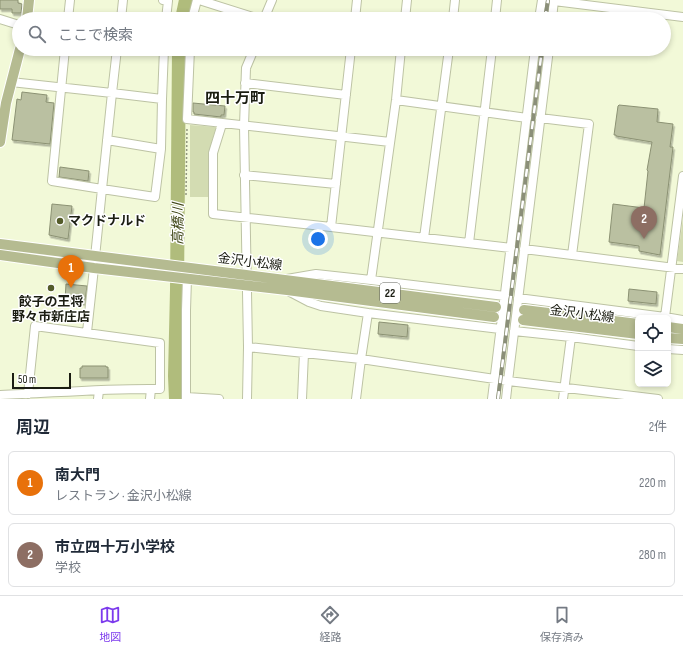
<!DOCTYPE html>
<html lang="ja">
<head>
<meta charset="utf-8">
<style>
  body { margin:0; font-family:"Sofia Sans Condensed","Noto Sans JP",sans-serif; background:#f2f2f3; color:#1f2937 }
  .controls { position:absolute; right:12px; bottom:12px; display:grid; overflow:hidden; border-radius:6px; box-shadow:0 2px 6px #0003 }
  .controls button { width:36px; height:36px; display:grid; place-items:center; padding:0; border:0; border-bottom:1px solid #e0e1e3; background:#fff; color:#1f2937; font:20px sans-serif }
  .scale { position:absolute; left:12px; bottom:10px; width:59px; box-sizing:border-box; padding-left:4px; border:2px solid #1b1d12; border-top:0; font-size:11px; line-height:14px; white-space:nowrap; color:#1b1d12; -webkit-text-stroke:3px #fff; paint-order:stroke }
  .you { position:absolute; left:318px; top:239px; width:14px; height:14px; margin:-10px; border:3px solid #fff; border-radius:50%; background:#1a73e8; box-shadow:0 0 0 6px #1a73e833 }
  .badge { display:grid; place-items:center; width:26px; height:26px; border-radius:50%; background:#7c3aed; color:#fff; font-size:13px; font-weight:700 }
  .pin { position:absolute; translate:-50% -33px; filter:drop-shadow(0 1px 2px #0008) }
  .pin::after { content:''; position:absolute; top:21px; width:14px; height:12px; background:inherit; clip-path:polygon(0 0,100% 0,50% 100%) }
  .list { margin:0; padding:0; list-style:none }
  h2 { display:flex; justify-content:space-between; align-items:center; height:52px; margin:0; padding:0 16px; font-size:17px }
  h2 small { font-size:13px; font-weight:400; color:#747a83 }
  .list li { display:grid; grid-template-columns:26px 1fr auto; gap:12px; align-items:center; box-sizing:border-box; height:64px; margin:0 8px 8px; padding:0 8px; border:1px solid #e0e1e3; border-radius:6px }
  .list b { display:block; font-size:15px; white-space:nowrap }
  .list p { margin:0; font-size:13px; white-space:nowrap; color:#747a83 }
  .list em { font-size:13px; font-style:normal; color:#747a83 }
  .icon { flex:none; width:22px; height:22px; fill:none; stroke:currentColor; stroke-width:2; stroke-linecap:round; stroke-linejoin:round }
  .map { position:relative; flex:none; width:683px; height:399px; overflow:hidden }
  .search { position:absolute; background:#fff; box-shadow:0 2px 6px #0003; left:12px; right:12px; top:12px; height:44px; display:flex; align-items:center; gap:10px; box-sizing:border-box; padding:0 14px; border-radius:22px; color:#747a83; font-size:15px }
  .sheet { height:196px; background:#fff }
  nav { display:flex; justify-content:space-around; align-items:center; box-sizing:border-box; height:56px; border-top:1px solid #e0e1e3; background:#fff; font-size:11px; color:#747a83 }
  nav a { display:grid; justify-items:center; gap:2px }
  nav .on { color:#7c3aed }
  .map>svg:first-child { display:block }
  .green { fill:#d3dcb2 }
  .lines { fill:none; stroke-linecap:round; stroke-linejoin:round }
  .river { stroke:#b0bc7c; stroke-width:14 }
  .building { fill:#bac0a1; stroke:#8b9173; filter:url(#shadow) }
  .major-tunnel { stroke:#d2d8ba; stroke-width:10; stroke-dasharray:10 5; stroke-linecap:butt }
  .minor-casing { stroke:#bdc3a4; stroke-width:10 }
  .major-casing { stroke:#fff; stroke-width:12 }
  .path { stroke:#929780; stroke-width:1.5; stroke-dasharray:2 2; stroke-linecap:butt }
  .minor { stroke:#fff; stroke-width:8 }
  .major { stroke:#b5bb91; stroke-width:10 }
  .rail-casing { stroke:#8b8f79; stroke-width:4 }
  .rail { stroke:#fff; stroke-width:2.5; stroke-dasharray:8; stroke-linecap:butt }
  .poi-dot { fill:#545c2a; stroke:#fff; stroke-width:1.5 }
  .labels { text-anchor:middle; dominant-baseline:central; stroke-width:3; stroke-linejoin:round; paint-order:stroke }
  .shield { fill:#fff; stroke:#5f6159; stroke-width:1 }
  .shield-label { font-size:12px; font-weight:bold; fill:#1b1d12 }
  .poi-label { font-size:13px; font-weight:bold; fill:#1b1d12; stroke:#fff; text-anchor:start }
  .street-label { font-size:13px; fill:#1b1d12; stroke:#fff }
  .water-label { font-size:14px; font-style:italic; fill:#414818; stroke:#fff }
  .quarter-label { font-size:15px; font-weight:bold; fill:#1b1d12; stroke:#fff }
</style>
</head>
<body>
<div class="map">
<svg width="683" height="399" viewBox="0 0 683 399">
  <defs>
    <filter id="shadow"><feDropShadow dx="1.5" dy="2.5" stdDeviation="0" flood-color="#0004"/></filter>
  </defs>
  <rect width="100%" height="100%" fill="#f2f9d8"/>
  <!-- green -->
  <path class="green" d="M190 125 216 127 208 155V197H190Z
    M683 219V262L677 261Z"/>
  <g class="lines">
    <!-- river -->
    <path class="river" d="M182 19 186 0
      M176 399 175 376 177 290 179 49"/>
  </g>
  <!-- building -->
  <path class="building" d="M0 0H18V3L22 4 21 13H12V9H0Z
    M22 92 47 95 46 102 54 103 50 144 12 140 17 99 21 100Z
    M193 103 225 106 224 115H221V117L194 114V112H193Z
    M619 105 658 109 657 122 673 124 670 147H673L660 255 639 251V246L609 242 613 204 644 208 648 171 647 170 652 142 616 136V135H614L618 106Z
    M60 167 89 171 88 181 59 177Z
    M52 204 72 206 68 239 49 235Z
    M66 284 87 286 85 301H84V303L65 300Z
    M629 289 657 292 656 304 628 301Z
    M379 322 408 325 407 337 378 334Z
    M82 366H106V367H108V378H80V368H82Z"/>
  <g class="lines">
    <!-- major-tunnel -->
    <path class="major-tunnel" d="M496 307 524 310
      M494 317 523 320"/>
    <defs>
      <path id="minor" d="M163 0 168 1 166 19
        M199 0 259 19
        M554 1 683 17
        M0 19 19 25
        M68 19 70 0
        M121 19 123 0
        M192 19 197 0
        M264 19 272 0
        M355 19 357 0
        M405 19 407 0
        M453 19 455 0
        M495 19 497 0
        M539 19 542 0
        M552 19 554 0
        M190 49 187 119 390 142
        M401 49 396 100 371 280 505 296
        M11 82 112 93 102 189 52 181 65 49
        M245 83 346 95
        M162 99 164 49
        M396 100 527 118
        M540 118 589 124 572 255
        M222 124 213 153V214L331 227 511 248
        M107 140 161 149
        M244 175 336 184
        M683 176 665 317 683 320
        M331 227 351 49
        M424 238 449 49
        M469 243 492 49
        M524 249 683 269
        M95 257 102 189 155 197 161 149 162 99 112 93 117 49
        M287 279 316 274 371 280
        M518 298 665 317
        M368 313 500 329
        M514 331 571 337 563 399
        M87 332 94 268
        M571 337 638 346
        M248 347 244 126 246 68 254 49
        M668 349 683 350
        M0 395C53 393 107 388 160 389V343L35 326 28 394
        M186 397 219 399
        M98 399 99 391
        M150 399 151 389
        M186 399V310L187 279
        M247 399 248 347 361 359 368 313 321 306 309 302 290 292
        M302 399 304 353
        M356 399 361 359 508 381 549 49
        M492 399 535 49
        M506 399 508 381 658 399"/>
      <path id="major" d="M27 19 29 0
        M0 142 6 103 20 49
        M0 244 246 275 496 307
        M0 255 94 268 287 290 494 317
        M524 310 638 324
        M523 320 638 334
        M668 327 683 329
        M668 338 683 339"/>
    </defs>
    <!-- minor casing -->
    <use href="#minor" class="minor-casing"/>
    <!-- major casing -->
    <use href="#major" class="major-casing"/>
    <!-- path -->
    <path class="path" d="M186 195 187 127"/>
    <!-- minor -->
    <use href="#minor" class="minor"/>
    <!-- major -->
    <use href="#major" class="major"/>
    <defs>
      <path id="rail" d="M545 19 548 0
        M498 399 542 49"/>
    </defs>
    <!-- rail casing -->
    <use href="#rail" class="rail-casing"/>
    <!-- rail -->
    <use href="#rail" class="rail"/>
  </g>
  <!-- markers -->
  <g class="poi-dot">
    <circle cx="60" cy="221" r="4"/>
    <circle cx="51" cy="288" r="4"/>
  </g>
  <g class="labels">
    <!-- shield labels -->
    <rect class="shield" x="380" y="283" width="20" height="20" rx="3"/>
    <g class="shield-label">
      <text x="390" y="293">22</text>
    </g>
    <!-- poi labels -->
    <g class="poi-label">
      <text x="68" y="221">マクドナルド</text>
      <text x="51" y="302" text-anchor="middle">餃子の王将<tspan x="51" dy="15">野々市新庄店</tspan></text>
    </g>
    <!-- street labels -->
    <g class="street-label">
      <text transform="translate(250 262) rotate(7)">金沢小松線</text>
      <text transform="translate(582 314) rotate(7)">金沢小松線</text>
    </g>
    <!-- water labels -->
    <g class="water-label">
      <text transform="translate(178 224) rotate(-89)">高橋川</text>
    </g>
    <!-- quarter labels -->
    <g class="quarter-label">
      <text x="235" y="98">四十万町</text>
    </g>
  </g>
</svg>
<div class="controls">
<button><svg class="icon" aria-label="locate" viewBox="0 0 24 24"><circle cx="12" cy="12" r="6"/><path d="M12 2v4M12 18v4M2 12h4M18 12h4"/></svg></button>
<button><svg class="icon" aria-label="layers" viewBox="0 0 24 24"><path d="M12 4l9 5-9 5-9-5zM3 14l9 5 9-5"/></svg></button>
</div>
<div class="scale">50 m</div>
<div class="you"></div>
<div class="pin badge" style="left:71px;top:288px;background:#e8710a">1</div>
<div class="pin badge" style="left:644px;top:239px;background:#8d6e63">2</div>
<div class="search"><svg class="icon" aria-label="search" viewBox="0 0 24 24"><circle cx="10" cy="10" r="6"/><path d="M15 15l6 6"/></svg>ここで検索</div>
</div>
<section class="sheet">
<h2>周辺<small>2件</small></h2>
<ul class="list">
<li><span class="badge" style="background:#e8710a">1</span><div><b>南大門</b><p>レストラン · 金沢小松線</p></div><em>220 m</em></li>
<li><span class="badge" style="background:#8d6e63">2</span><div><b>市立四十万小学校</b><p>学校</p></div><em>280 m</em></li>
</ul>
</section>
<nav>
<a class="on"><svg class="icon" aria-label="map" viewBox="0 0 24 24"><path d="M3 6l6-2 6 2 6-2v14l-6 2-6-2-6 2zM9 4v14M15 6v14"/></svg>地図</a>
<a><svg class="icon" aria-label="directions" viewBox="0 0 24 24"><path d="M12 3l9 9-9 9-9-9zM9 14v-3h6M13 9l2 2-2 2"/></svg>経路</a>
<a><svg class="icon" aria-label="saved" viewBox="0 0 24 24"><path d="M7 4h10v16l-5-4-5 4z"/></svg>保存済み</a>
</nav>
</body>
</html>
